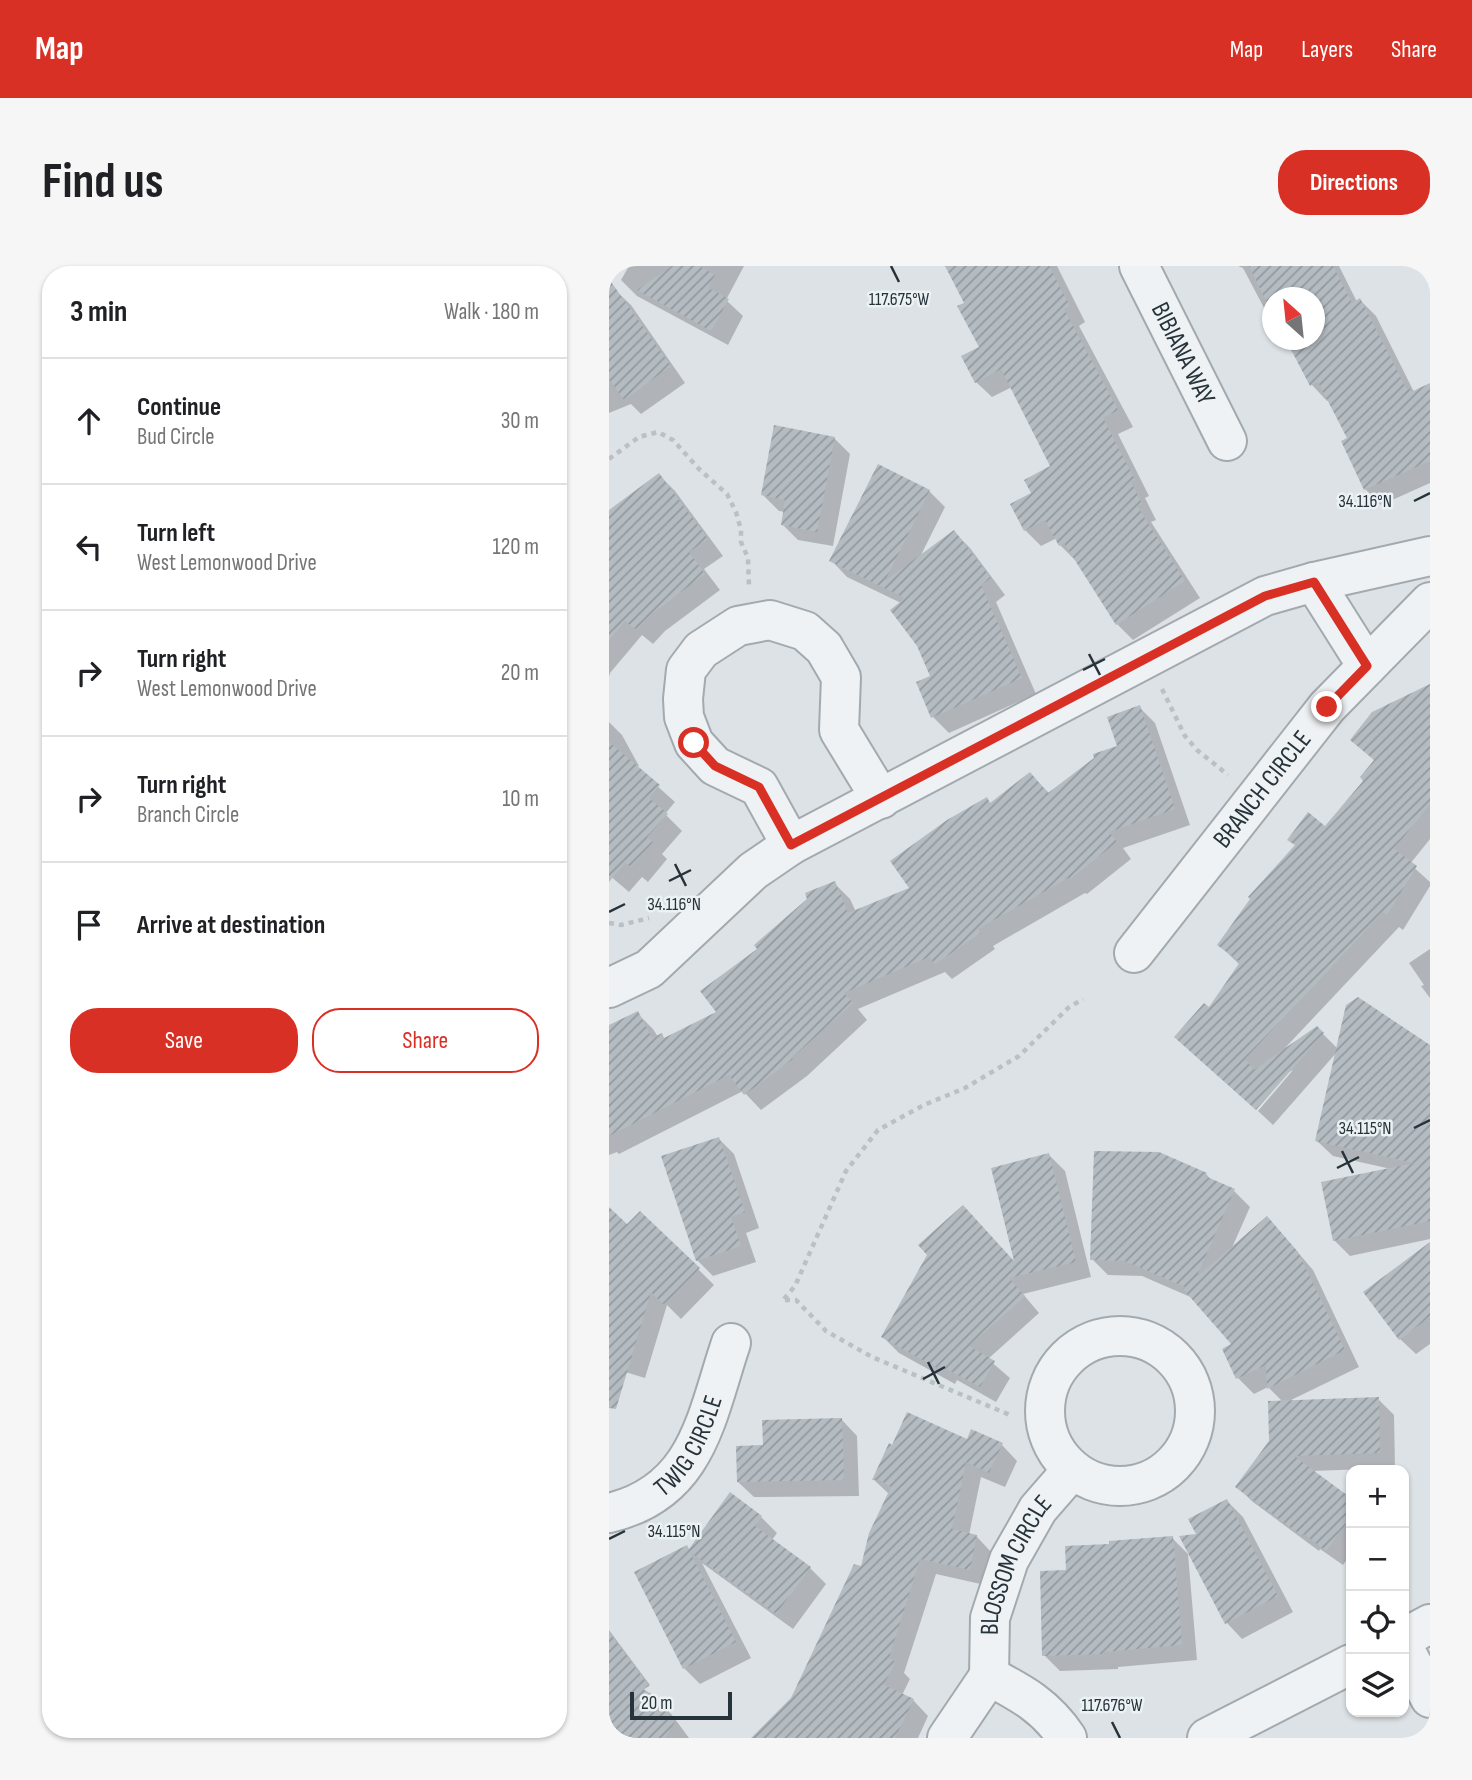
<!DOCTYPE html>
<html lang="en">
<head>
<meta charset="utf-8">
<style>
  body { margin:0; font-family:"Sofia Sans Condensed",sans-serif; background:#f6f6f6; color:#202124 }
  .controls { position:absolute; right:21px; bottom:21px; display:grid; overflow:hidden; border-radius:14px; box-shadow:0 2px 5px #0004 }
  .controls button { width:63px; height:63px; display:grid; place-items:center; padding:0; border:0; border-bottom:2px solid #e0e0e0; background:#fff; color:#202124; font:35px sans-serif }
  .compass { position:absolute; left:653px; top:21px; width:63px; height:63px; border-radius:50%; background:#fff; box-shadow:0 2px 5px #0004; rotate:333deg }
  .scale { position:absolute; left:21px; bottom:18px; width:102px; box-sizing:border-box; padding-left:7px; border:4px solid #27333b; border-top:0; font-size:19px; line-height:24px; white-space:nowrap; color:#27333b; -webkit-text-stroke:5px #ecf1f4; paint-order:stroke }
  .stop { position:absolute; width:21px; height:21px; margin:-16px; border:5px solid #d93025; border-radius:50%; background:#fff }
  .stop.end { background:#d93025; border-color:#fff; box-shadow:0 2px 7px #0008 }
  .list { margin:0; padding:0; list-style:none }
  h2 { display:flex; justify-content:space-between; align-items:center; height:91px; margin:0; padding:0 28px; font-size:30px }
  h2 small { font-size:23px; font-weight:400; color:#757577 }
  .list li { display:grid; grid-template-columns:46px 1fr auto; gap:21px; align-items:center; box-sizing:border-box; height:126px; padding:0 28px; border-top:2px solid #e0e0e0 }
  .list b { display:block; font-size:26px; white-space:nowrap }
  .list p { margin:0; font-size:23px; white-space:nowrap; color:#757577 }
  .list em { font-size:23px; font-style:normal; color:#757577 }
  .actions { display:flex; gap:14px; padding:21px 28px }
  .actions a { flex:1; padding:16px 0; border:2px solid #d93025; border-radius:28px; text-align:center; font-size:24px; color:#d93025 }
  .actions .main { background:#d93025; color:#fff }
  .icon { flex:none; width:38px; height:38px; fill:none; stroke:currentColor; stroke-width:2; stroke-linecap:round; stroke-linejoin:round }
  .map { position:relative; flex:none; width:821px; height:1472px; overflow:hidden; border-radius:28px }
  header { display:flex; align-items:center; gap:42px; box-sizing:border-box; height:98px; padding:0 35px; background:#d93025; color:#fff }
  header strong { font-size:33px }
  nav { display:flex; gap:38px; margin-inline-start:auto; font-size:24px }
  .intro { display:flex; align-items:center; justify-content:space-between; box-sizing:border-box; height:168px; padding:0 42px }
  h1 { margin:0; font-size:49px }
  .button { padding:18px 32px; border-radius:28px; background:#d93025; color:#fff; font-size:24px; font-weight:700 }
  main { display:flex; gap:42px; padding:0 42px }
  aside { flex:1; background:#fff; border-radius:28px; box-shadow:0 2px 5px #0004 }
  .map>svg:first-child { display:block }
  .shadow { fill:#0003 }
  .building { fill:url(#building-hatch) }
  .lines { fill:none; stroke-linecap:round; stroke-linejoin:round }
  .minor-casing { stroke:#a3aaaf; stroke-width:42 }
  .path { stroke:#bbc0c4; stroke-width:4.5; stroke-dasharray:5 5; stroke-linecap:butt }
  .minor { stroke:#eff2f4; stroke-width:38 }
  .route { stroke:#d93025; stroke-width:9 }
  .ticks { fill:none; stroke:#27333b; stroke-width:2.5 }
  .labels { text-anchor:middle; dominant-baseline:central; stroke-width:5; stroke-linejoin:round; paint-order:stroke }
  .street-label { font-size:26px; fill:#27333b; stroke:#ecf1f4 }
  .ticks-label { font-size:18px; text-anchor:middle; fill:#27333b; stroke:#ecf1f4; stroke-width:5; stroke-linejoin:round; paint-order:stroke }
</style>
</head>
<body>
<header>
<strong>Map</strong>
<nav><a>Map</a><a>Layers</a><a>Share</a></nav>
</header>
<div class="intro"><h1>Find us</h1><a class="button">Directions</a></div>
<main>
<aside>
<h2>3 min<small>Walk · 180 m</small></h2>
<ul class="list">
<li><svg class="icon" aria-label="ahead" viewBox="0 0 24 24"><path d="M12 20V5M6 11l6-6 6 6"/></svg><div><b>Continue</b><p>Bud Circle</p></div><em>30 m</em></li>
<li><svg class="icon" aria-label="left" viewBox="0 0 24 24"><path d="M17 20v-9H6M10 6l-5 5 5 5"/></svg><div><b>Turn left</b><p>West Lemonwood Drive</p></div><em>120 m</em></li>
<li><svg class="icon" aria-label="right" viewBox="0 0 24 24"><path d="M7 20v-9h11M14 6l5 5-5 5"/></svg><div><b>Turn right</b><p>West Lemonwood Drive</p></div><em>20 m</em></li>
<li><svg class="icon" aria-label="right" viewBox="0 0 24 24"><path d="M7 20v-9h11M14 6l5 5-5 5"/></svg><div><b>Turn right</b><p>Branch Circle</p></div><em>10 m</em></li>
<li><svg class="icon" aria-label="arrive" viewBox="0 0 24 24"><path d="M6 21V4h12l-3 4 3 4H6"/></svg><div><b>Arrive at destination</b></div></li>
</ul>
<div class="actions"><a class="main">Save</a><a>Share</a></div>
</aside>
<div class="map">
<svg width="821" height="1472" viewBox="0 0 821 1472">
  <defs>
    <pattern id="building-hatch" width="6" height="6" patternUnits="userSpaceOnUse" patternTransform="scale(1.75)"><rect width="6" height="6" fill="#b4bcc2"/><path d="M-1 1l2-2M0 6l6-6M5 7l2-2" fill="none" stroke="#92999f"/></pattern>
  </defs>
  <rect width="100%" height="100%" fill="#dde2e6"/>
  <!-- shadow -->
  <path class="shadow" d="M20 0H135L117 34 134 50 119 79 28 30 12 14Z
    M338 0H448L476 56 470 60 524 161 509 168 540 230 536 232 547 254 542 256 591 332 524 374 508 358 467 295 451 279 448 272 432 280 416 264 444 201 403 121 383 131 367 116 372 82 357 38Z
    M629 0H730L748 36 751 34 767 50 805 126 821 128V217L772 239 756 223 740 173 721 134 718 135 703 119 682 79 676 74H706V32H664V59L634 2Z
    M6 24 22 39 76 117 32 148 22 138 0 147V36Z
    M225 172 241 188 224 280 189 274 173 258 176 246 170 245 154 229Z
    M50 209 66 225 114 290 95 303 111 324 56 365 44 378 33 369 1 407 0 411V246Z
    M320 225 336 241 311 291 345 266 361 282 396 329 387 336 427 428 340 467 324 451 323 411 292 337 238 311 223 295Z
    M821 420V573L801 598 821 616V620L794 664 790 661 676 782 708 762 729 783 821 781V973L741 990 725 974 782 903 724 890 708 875 728 786 664 859 649 845 684 804 676 808 646 843 567 771 600 744 631 699 610 679 757 515 766 495 743 474Z
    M530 441 546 457 581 559 514 582 522 593 478 628 476 627 384 680 386 683 343 713 336 706 249 743 258 754 198 810 152 844 134 825 10 888 8 886 0 889V761L28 747 44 763 49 771 56 773 109 746 151 683 225 617 241 633 247 646 303 623 378 534 382 538 421 508 441 528 510 481Z
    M0 456 13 469 30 500 27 501 66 536 56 548 73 565 53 588 58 593 39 616 33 611 20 626 0 609Z
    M821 683V732L812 720 815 719 800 697Z
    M110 873 125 888 150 962 137 967 147 996 104 1010 88 994Z
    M440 889 456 905 482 1011 414 1028 430 1047 379 1093 401 1112 387 1136 348 1114 346 1118 290 1087 274 1071 408 999Z
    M597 908 604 916 625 925 641 941 622 984 674 969 704 1004 750 1101 678 1136 769 1133 785 1149 786 1202 703 1205 742 1234V1288L734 1299 711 1283 710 1285 644 1236 628 1221 662 1175 674 1136 659 1121 645 1128 629 1112 615 1083 625 1078 586 1033 533 1010 499 1009 483 993Z
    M0 944 19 960 89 1003 105 1019 72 1053 58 1039 36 1112 13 1105 0 1136Z
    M821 978V1078L807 1088 791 1073Z
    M233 1154 248 1170 250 1230 145 1231 129 1216 156 1181Z
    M358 1175 393 1179 408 1195 396 1221 372 1211 360 1269 368 1271 383 1287 376 1319 327 1308 295 1407 301 1413 293 1429 304 1434 319 1450 309 1472H154L184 1433 254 1303 280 1228 265 1214Z
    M618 1235 634 1251 684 1346 633 1373 618 1357 572 1271 590 1270Z
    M152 1251 168 1267 163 1274 201 1302 217 1318 184 1363 93 1297 142 1392 91 1418 75 1402 81 1284Z
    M563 1272 579 1288 588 1394 509 1401V1403L451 1405 435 1389 502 1280Z
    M0 1364 41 1419 33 1425 47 1433 63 1449 80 1472H0Z"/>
  <!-- building -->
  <path class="building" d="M63 0H90L106 9 99 22 120 33 102 65 28 24Z
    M336 0H440L461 40 455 43 509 144 494 152 526 214 522 216 533 238 528 240 576 315 507 359 455 277 450 280 436 254 415 265 401 238 422 227 415 214 441 200 392 103 366 117 352 90 370 81 348 40 355 37Z
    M640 0H724L743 37 751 32 798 124 801 122 802 126 821 117V195L755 224 732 175 738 172 709 116 701 120 677 74H705V32H663V47Z
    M0 13 62 100 15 134 0 113Z
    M165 159 226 171 208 266 172 259 176 234 152 229Z
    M269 198 321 224 276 315 345 264 382 312 372 319 413 412 322 452 307 416 321 410 308 380 281 344 296 332 220 295Z
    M50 207 99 273 80 286 96 308 40 350 28 364 16 355 0 374V244Z
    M821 418V538L785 583 808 600 778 649 774 646 636 793 645 804 708 760 715 767 647 844 565 771 595 737 600 741 631 696 608 679 641 633 639 631 686 579 678 574 699 546 716 560 754 515 751 511 765 494 741 474 763 446Z
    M531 439 566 543 500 566 508 576 461 613 459 612 369 663 372 667 326 698 320 691 235 727 244 737 183 792 184 793 135 829 120 809 0 870V759L29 745 43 772 53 767 55 772 107 746 91 725 148 683 145 679 198 633 196 627 226 615 239 647 300 622 281 595 338 554 378 531 381 537 421 506 439 527 485 492 484 488 508 480 498 451Z
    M0 476 51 519 40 532 59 548 38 571 44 576 22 601 16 597 0 616Z
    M749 731 821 779V955L724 975 712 916 805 897 706 875 737 739Z
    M110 871 136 946 122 951 132 980 87 995 52 890Z
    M485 885 550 886 598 907 596 910 626 923 587 1012 658 950 689 986 736 1084 658 1123 657 1099 627 1113 613 1083 622 1078 574 1023 576 1021 516 995 481 994Z
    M440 887 467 996 400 1012 416 1030 360 1080 386 1095 371 1121 332 1100 330 1103 272 1071 318 989 309 979 354 939 405 995 382 902Z
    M0 941 18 958 31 945 91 1002 55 1039 42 1026 7 1143 0 1142Z
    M821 976V1051L790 1074 754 1026Z
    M770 1131 771 1187 685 1190 742 1232V1251L717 1285 695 1268 693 1270 626 1221 660 1175 659 1135Z
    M298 1146 358 1173 362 1163 394 1177 380 1207 357 1196 343 1263 368 1269 361 1304 311 1293 280 1392 286 1396 275 1419 305 1433 286 1472H142L182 1432 245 1298 252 1300 260 1267 282 1221 271 1214H263L280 1177 283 1179Z
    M233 1152 235 1214 128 1216 127 1180 154 1179 153 1154Z
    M121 1226 153 1250 146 1260 202 1301 167 1348 81 1286 127 1376 74 1403 25 1306 78 1279 80 1283Z
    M618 1233 669 1330 616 1358 570 1270 587 1268 579 1253Z
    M564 1270 573 1379 494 1386V1388L433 1390 431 1305 457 1304 456 1280 500 1278V1275Z
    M0 1366 40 1420 34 1423 48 1431 66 1456 56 1472H0Z"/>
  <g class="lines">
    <defs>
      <g id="minor">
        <path id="s1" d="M530 0 618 175"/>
        <path d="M705 316 758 400"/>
        <path d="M182 579 150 521 106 500 85 477 75 451 74 433 77 404 92 384 129 360 161 354 196 365 215 382 232 411 230 464 272 533"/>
        <path id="s2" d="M525 687 718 441 821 336"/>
        <path d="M0 722 40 703 144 605 182 579 656 330 705 316 821 290"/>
        <circle cx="511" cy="1145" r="75"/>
        <path id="s3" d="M0 1247C89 1226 97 1151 122 1077"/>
        <path d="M795 1372 821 1358"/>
        <path d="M795 1382 821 1432"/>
        <path id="s4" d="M380 1410 381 1352 400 1294 429 1243 463 1204"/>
        <path d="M380 1410C412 1427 437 1440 458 1472"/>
        <path d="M338 1472 380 1410"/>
        <path d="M598 1472 742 1398"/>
      </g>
    </defs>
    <!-- minor casing -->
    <use href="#minor" class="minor-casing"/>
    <!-- path -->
    <path class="path" d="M0 193 30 171 49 166 64 174 90 203 118 228 127 246 132 264V276L139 292 140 321
      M553 423 576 470 588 484 619 509
      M0 657 12 659 40 652
      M175 1033 186 1020 237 905 269 864 315 839 356 822 410 790 459 742 474 733
      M176 1034H187L217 1065 263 1091 401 1149"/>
    <!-- minor -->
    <use href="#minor" class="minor"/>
  </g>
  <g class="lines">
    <!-- route -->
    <path class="route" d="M85 477 106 500 150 521 182 579 656 330 705 316 758 400 718 441"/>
  </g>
  <!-- ticks -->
  <path class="ticks" d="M282 0 290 16M805 235 821 227M480 388 491 409M474 404 496 393M66 598 77 620M60 615 82 604M0 646 16 638M805 862 821 854M733 885 744 907M728 902 750 891M319 1096 330 1118M314 1113 336 1101M0 1273 16 1265M503 1456 511 1472"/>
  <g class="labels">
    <!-- street labels -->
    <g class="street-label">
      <text stroke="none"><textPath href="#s1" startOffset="98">BIBIANA WAY</textPath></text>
      <text stroke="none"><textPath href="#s2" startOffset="208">BRANCH CIRCLE</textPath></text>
      <text stroke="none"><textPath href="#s3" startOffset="110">TWIG CIRCLE</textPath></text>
      <text stroke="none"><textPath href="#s4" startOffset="116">BLOSSOM CIRCLE</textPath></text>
    </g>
  </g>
  <g class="ticks-label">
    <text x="290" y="39">117.675°W</text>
    <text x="756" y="241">34.116°N</text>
    <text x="65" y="644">34.116°N</text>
    <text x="756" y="868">34.115°N</text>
    <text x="65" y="1271">34.115°N</text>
    <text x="503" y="1445">117.676°W</text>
  </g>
</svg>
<div class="controls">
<button>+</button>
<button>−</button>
<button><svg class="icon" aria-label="locate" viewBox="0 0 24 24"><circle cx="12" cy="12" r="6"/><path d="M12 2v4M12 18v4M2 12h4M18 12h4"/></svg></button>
<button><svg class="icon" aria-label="layers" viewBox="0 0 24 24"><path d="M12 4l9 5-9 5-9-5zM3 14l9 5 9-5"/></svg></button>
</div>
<svg class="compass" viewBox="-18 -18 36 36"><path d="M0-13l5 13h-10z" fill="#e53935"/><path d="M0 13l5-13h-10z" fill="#757577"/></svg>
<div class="scale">20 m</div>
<div class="stop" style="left:85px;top:477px"></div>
<div class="stop end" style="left:718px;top:441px"></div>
</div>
</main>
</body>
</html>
